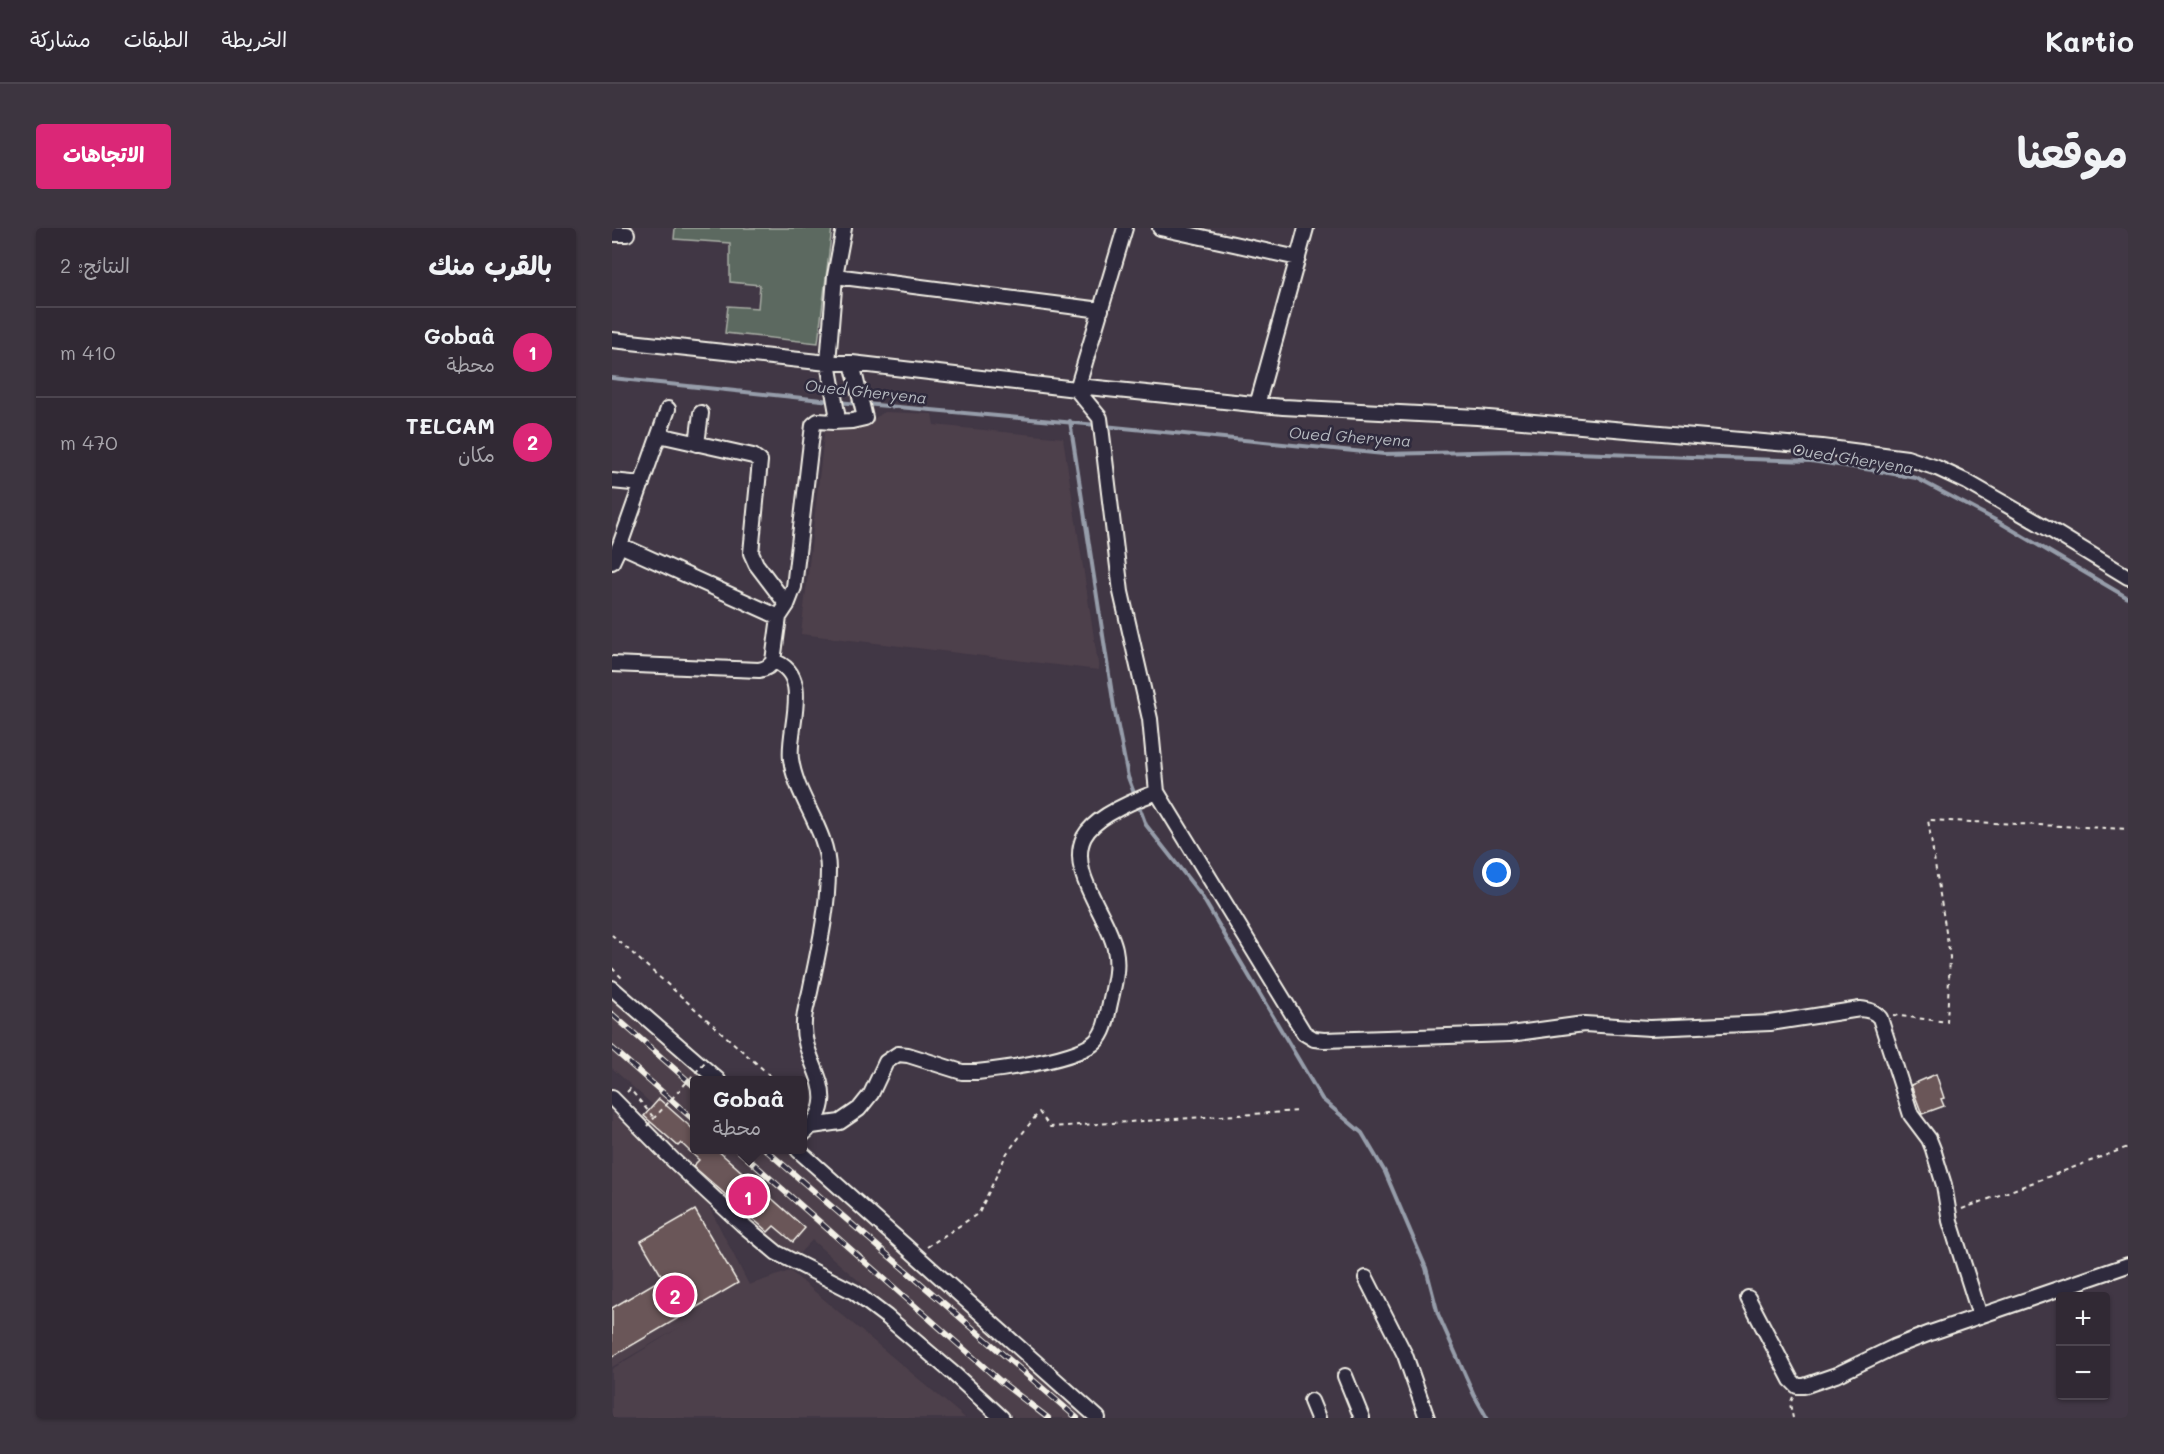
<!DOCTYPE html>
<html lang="ar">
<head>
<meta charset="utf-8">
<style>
  body { margin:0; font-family:Mali,"Playpen Sans Arabic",sans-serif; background:#3d3540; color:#f1f3f6; direction:rtl }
  .controls { position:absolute; right:18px; bottom:18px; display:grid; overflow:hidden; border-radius:6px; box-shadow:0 2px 4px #0004 }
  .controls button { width:54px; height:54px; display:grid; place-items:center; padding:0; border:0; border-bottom:2px solid #4c454f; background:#312934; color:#f1f3f6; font:30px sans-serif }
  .you { position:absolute; left:885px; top:645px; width:21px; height:21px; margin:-15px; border:4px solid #fff; border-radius:50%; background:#1a73e8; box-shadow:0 0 0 9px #1a73e833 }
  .badge { display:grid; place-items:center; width:39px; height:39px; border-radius:50%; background:#db2777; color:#fff; font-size:20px; font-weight:700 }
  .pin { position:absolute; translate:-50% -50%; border:3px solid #fff; box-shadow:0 2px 6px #0006 }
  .popup { position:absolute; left:78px; top:848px; width:117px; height:78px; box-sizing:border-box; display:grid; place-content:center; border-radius:6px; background:#312934; filter:drop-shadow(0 2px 4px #0005); font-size:20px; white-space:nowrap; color:#a8a6ac }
  .popup b { font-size:22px; color:#f1f3f6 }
  .popup::after { content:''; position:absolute; left:50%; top:100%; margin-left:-12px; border:12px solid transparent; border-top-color:#312934 }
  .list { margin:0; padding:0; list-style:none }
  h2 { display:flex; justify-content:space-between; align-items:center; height:78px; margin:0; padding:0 24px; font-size:26px }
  h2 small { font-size:20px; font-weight:400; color:#a8a6ac }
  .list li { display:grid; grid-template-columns:39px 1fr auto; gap:18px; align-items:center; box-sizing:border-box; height:90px; padding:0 24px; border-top:2px solid #4c454f }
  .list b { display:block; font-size:22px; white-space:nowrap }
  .list p { margin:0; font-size:20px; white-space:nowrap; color:#a8a6ac }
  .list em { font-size:20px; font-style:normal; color:#a8a6ac }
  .map { position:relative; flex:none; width:1516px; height:1190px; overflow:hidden; direction:ltr; border-radius:6px }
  header { display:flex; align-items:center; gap:36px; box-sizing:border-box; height:84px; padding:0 30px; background:#312934; border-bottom:2px solid #4c454f }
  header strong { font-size:28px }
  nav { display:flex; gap:33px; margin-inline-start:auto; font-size:21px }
  .intro { display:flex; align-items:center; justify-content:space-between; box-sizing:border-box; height:144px; padding:0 36px }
  h1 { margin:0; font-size:42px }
  .button { padding:15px 27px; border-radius:6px; background:#db2777; color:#fff; font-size:21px; font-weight:700 }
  main { display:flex; gap:36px; padding:0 36px }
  aside { flex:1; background:#312934; border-radius:6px; box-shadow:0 2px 4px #0004 }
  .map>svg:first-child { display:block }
  .built { fill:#4e404b }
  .green { fill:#5b6960; stroke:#a8ada4; stroke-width:1.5 }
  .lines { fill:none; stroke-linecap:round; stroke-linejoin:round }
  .stream { stroke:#969daa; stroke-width:4 }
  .building { fill:#6b5659; stroke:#f4f1e8; stroke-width:1.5 }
  .street-casing { stroke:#f4f1e8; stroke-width:18 }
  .path { stroke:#f4f1e8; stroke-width:2; stroke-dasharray:4.5 4.5; stroke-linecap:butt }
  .street { stroke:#2f2a3d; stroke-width:14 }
  .rail-casing { stroke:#f4f1e8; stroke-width:6 }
  .rail { stroke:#2f2a3d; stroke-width:4; stroke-dasharray:11; stroke-linecap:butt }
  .path-bridge { stroke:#f4f1e8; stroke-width:2; stroke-dasharray:4.5 4.5; stroke-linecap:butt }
  .labels { text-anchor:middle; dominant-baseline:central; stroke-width:5; stroke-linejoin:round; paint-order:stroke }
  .water-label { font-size:16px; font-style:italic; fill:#b5b9bf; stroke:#2f2a3d }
</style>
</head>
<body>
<header>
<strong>Kartio</strong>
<nav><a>الخريطة</a><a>الطبقات</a><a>مشاركة</a></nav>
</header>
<div class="intro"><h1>موقعنا</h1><a class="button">الاتجاهات</a></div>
<main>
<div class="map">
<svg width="1516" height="1190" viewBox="0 0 1516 1190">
  <rect width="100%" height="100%" fill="#413745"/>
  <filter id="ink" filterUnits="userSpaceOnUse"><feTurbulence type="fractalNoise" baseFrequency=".0167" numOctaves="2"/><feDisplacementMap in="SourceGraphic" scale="12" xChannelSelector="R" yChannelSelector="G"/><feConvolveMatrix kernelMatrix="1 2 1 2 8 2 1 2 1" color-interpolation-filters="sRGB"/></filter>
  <g filter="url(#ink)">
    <!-- built -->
    <path class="built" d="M272 184 320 186 322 197 451 210 487 442 189 406 213 199 232 201 253 197Z
      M0 771 93 852H82V922H172L474 1190H403L200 1012 182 1031 27 893 41 877 0 840Z
      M0 885 93 971 137 1057 178 1043 353 1190H0V1141L73 1096 0 1139Z"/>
    <!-- green -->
    <path class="green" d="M63 0H220L206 115 113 105 116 78 146 80 148 57 118 54V15L62 11Z"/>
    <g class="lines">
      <!-- stream -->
      <path class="stream" d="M0 150 219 173
        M226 174 246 176
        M253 176 485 197
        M458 193 502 479 516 549 534 597 589 667 710 871 750 905 773 944 814 1040 826 1086 862 1167 875 1190
        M492 198 772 226 903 223 1199 233 1260 242 1304 250 1387 294 1516 370"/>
    </g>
    <!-- building -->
    <path class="building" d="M1324 846 1332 870 1329 871 1332 878 1310 886 1299 857Z
      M47 871 82 902V921H104L193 1000 181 1014 162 998 156 1004 81 938 87 932 69 915 66 918 32 888Z
      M83 982 126 1055 0 1129V1080L51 1050 29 1013Z"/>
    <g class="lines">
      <defs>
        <path id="street" d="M548 0 686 30
          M0 6H15
          M223 48 489 82
          M0 112 216 135H240L464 161 466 158 671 179 865 189 1210 219 1295 230 1325 240 1355 254 1442 304 1516 349
          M466 158 513 0
          M464 161 488 190 509 364 538 491 545 564 692 805 702 811 712 812 898 806 972 796 1038 800 1158 795 1248 781C1257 782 1262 783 1268 790L1299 887 1317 911 1321 921 1332 957 1338 993 1368 1088
          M647 170 694 0
          M221 194 240 193 253 190 240 135
          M47 207 141 228 148 233 139 325 144 336 175 377
          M85 216 89 185
          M0 253 30 256
          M8 317 167 389 175 377 182 359 201 197 206 193 221 194 225 185 216 135 223 48 232 0
          M0 334 8 317 56 181
          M161 433C202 446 175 501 179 531 184 570 216 602 216 642 216 682 207 720 199 759 197 771 192 782 192 794 189 838 236 867 190 907
          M0 436 147 442C153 441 158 439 161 433L167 389
          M0 760 106 852
          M0 870 61 932 130 996 165 1025 242 1064 275 1089 342 1146 390 1190
          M200 898 228 894 247 881 259 866 274 834 286 826 296 827 350 844H365C391 841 467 831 484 813 494 803 495 788 498 775 502 757 507 740 503 721 496 687 455 644 472 609 483 588 523 572 545 564
          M186 922 486 1190
          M754 1050 793 1127 815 1190
          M1136 1070 1179 1152 1185 1158H1192L1224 1147 1282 1119 1321 1104 1516 1037
          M733 1148 750 1190
          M699 1173 706 1190"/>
      </defs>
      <!-- street casing -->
      <use href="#street" class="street-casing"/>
      <!-- path -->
      <path class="path" d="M0 707 163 852
        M0 740 11 751
        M1281 787 1335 794 1338 729 1316 592 1516 601
        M15 864 18 861 42 890
        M1350 981 1516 919
        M315 1019 367 985 395 925 427 884 438 899 688 883
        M1181 1169 1178 1176 1181 1190"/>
      <!-- street -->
      <use href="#street" class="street"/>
      <defs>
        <path id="rail" d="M0 786 82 858
          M0 820 82 892
          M126 922 388 1153 436 1190
          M154 922 465 1190"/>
      </defs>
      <!-- rail casing -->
      <use href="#rail" class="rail-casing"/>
      <!-- rail -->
      <use href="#rail" class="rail"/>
      <!-- path-bridge -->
      <path class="path-bridge" d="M35 898 94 833"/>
    </g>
  </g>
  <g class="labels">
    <!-- water labels -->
    <g class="water-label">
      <text transform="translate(254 163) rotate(6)">Oued Gheryena</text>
      <text transform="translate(738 208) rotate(4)">Oued Gheryena</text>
      <text transform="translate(1241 230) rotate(9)">Oued Gheryena</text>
    </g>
  </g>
</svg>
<div class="controls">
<button>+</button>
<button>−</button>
</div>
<div class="you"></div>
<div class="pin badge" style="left:136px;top:968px">1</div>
<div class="popup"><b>Gobaâ</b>محطة</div>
<div class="pin badge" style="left:63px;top:1067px">2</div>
</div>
<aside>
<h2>بالقرب منك<small>النتائج: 2</small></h2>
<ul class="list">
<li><span class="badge">1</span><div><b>Gobaâ</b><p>محطة</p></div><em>410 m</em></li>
<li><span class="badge">2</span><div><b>TELCAM</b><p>مكان</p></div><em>470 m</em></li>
</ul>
</aside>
</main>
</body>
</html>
